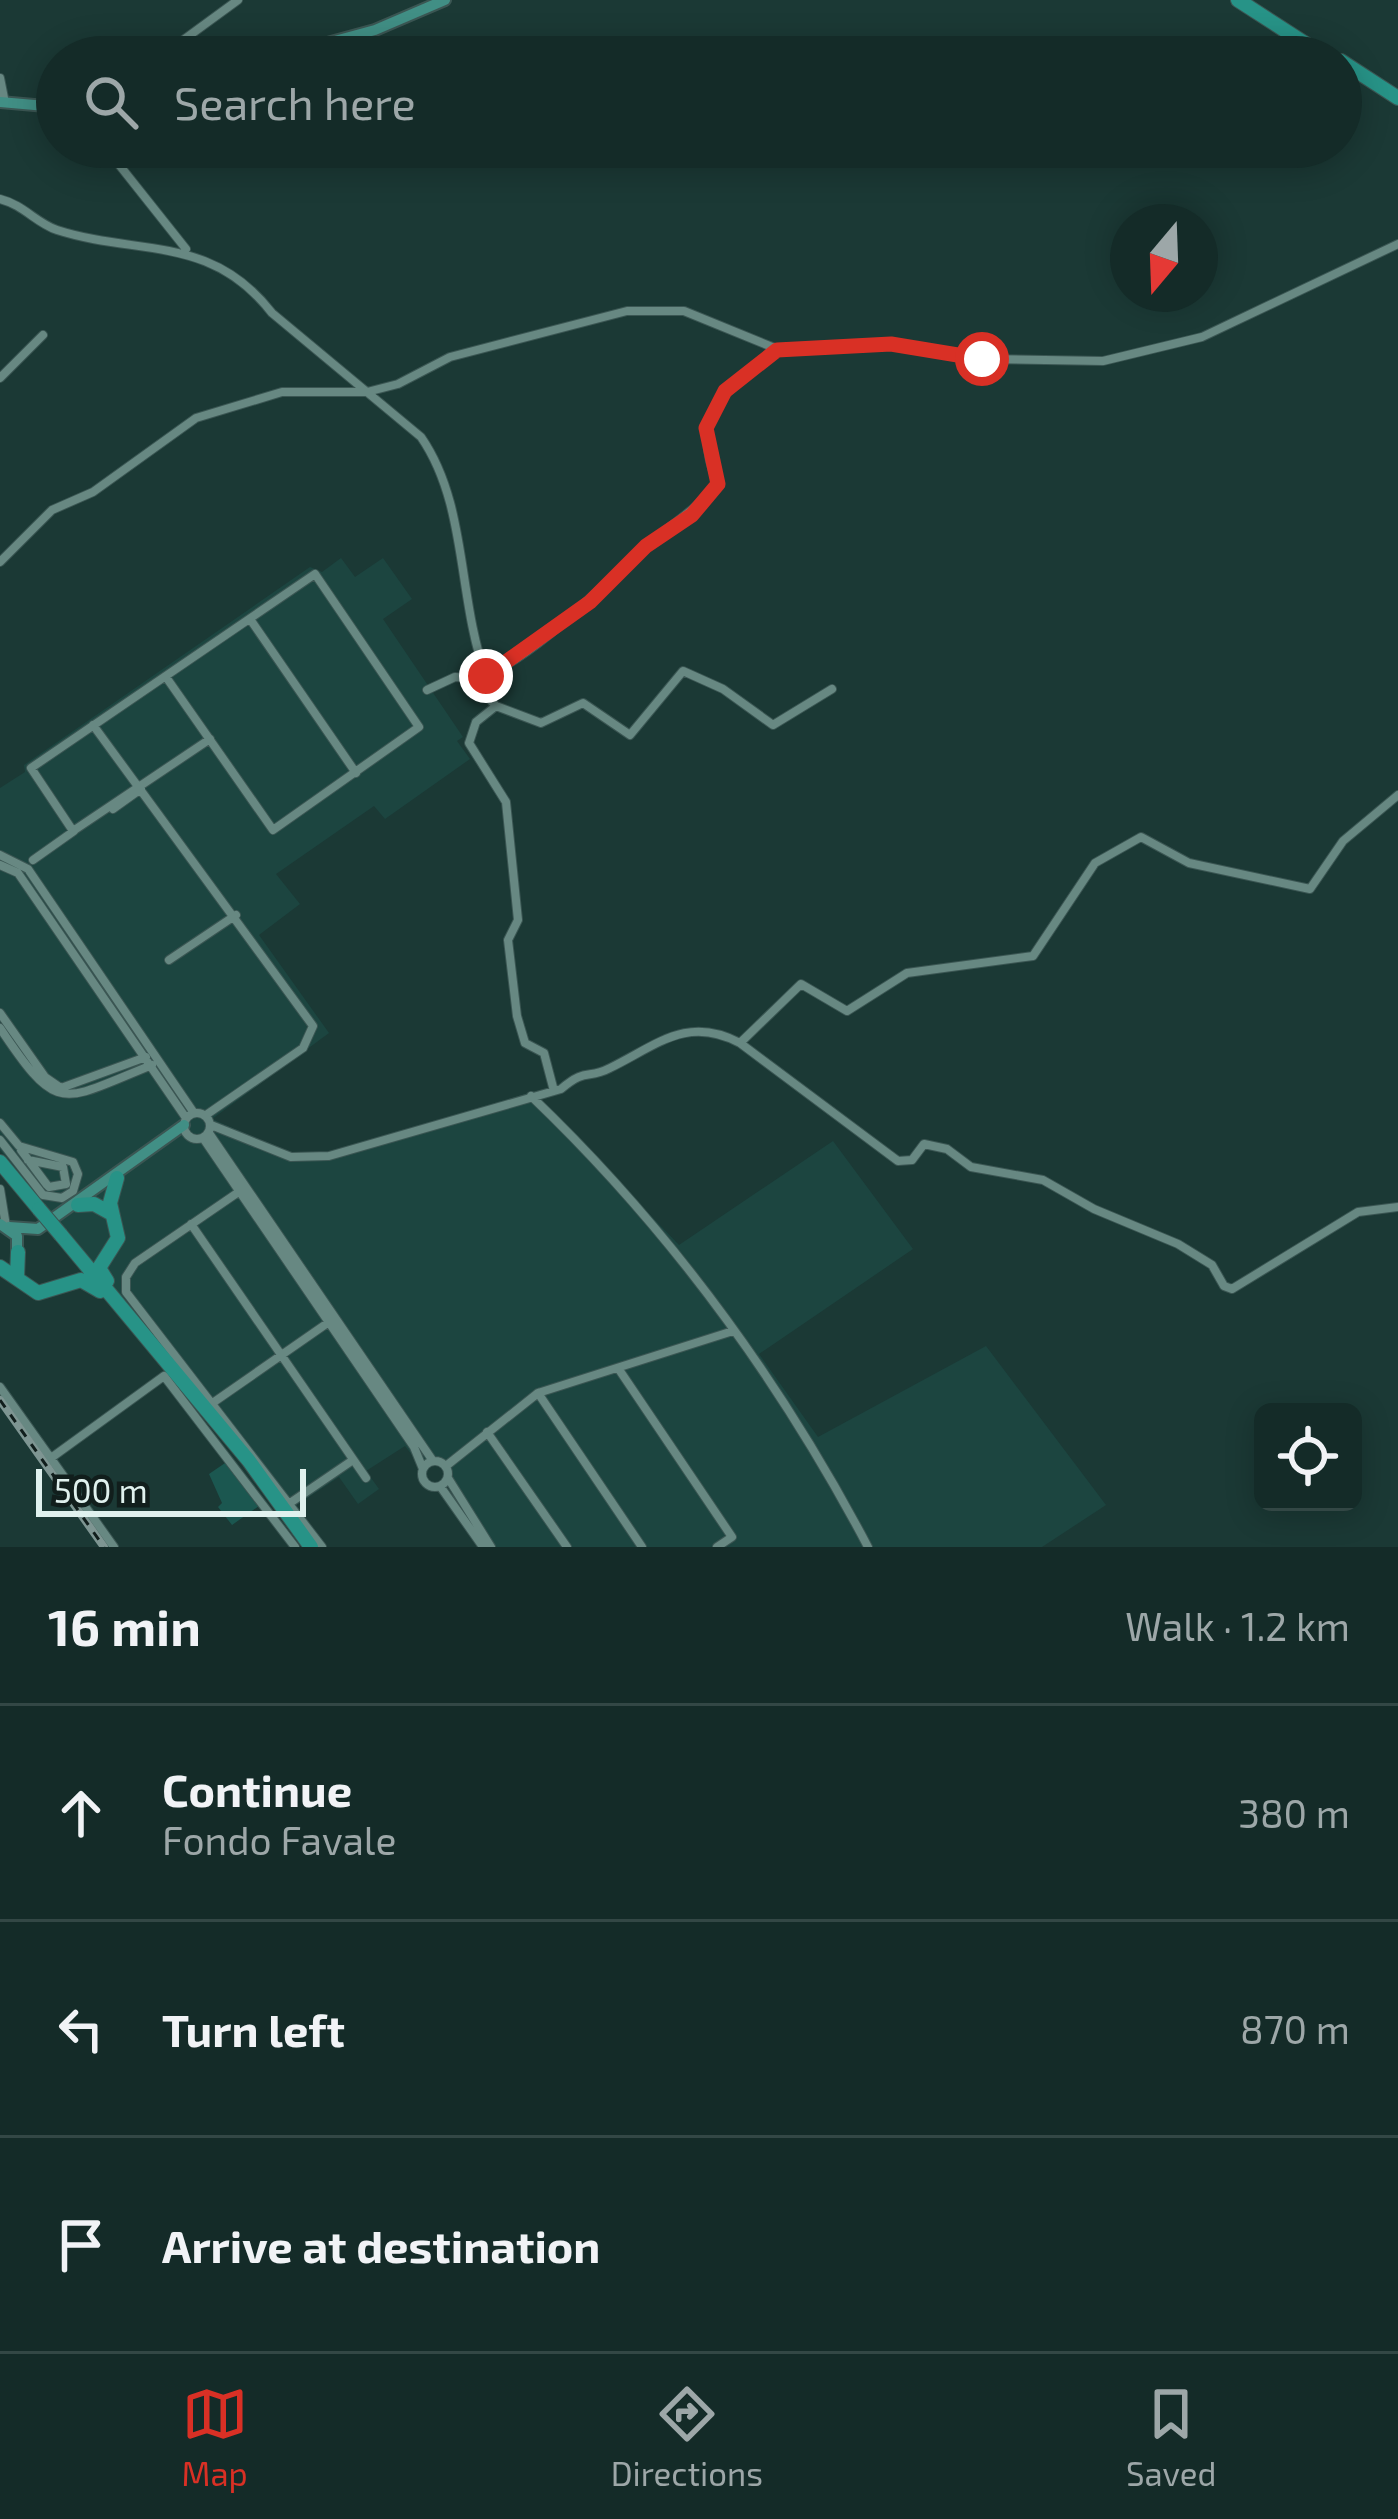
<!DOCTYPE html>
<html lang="en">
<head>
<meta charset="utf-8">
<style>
  body { margin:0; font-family:"Exo 2",sans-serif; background:#1d3330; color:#f1f3f6 }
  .controls { position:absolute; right:36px; bottom:36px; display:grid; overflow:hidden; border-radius:18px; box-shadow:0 6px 30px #0003 }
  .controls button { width:108px; height:108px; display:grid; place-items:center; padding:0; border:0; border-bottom:3px solid #334745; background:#142b28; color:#f1f3f6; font:60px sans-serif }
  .compass { position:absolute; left:1110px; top:204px; width:108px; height:108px; border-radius:50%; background:#142b28; box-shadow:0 6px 30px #0003; rotate:199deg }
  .scale { position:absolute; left:36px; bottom:30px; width:270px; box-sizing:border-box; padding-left:12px; border:6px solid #e0f1ee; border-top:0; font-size:33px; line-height:42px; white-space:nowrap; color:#e0f1ee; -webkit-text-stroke:9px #111e1c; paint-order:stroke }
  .stop { position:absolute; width:36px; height:36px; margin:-27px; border:9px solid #d93025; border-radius:50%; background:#fff }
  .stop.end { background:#d93025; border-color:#fff; box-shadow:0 3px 12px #0008 }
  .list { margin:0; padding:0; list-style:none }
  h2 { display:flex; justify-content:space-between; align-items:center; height:156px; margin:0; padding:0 48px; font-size:51px }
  h2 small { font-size:39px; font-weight:400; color:#9da7a8 }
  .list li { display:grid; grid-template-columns:78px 1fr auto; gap:36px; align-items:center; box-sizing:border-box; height:216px; padding:0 48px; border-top:3px solid #334745 }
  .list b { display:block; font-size:45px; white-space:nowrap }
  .list p { margin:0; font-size:39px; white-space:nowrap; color:#9da7a8 }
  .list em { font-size:39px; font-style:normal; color:#9da7a8 }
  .icon { flex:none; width:66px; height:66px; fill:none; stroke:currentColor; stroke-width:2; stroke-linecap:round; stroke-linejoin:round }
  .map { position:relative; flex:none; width:1398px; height:1547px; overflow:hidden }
  .search { position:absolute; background:#142b28; box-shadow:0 6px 30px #0003; left:36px; right:36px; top:36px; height:132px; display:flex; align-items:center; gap:30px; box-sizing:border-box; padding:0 42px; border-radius:66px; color:#9da7a8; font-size:45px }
  .sheet { height:804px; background:#142b28 }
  nav { display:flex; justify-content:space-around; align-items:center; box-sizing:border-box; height:168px; border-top:3px solid #334745; background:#142b28; font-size:33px; color:#9da7a8 }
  nav a { display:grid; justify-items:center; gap:6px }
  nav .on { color:#d93025 }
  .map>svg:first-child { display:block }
  .built { fill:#1c4540 }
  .park { fill:#1b5750 }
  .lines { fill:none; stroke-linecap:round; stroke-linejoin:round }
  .minor-casing { stroke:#3b5653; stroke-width:10 }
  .major-casing { stroke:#3b5653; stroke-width:14 }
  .highway-casing { stroke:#3b5653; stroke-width:16 }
  .minor { stroke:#678882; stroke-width:8 }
  .major { stroke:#418f85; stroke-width:10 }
  .highway { stroke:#279387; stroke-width:14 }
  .rail-casing { stroke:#7e9592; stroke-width:8 }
  .rail { stroke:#111e1c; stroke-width:3; stroke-dasharray:9; stroke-linecap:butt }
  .highway-bridge-casing { stroke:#3b5653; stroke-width:16; stroke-linecap:butt }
  .highway-bridge { stroke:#279387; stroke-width:14 }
  .route { stroke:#d93025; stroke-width:15 }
</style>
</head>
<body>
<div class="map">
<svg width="1398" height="1547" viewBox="0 0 1398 1547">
  <rect width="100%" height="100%" fill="#1b3935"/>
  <!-- built -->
  <path class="built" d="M341 558 355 577 383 558 412 599 383 619 463 737 457 741 470 759 385 819 374 806 276 874 300 904 259 935 329 1033 212 1119 290 1153H333L532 1092 679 1245 833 1141 913 1249 759 1354 818 1437 986 1346 1106 1505 1042 1547H493L451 1481V1465L432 1457 419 1464 405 1446 366 1471 379 1489 358 1504 339 1477 295 1506 0 1150V788L25 772 24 765 310 567 322 572Z"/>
  <!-- park -->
  <path class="park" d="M228 1461 259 1506 232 1525 218 1507 222 1503 209 1474Z"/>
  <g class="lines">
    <defs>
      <path id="minor" d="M160 57 238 0
        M0 78 5 103
        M105 147 186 249
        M0 199C24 205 36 223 57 230 138 256 211 234 272 313L421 437C468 505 457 597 486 676L469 678 496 706 476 722 469 743 506 802 518 920 508 940 517 1016 525 1043 544 1053 554 1091
        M0 378 43 335
        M0 562 52 510 93 492 196 418 282 392H367L398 384 450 357 627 311H684L777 349 891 345 982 359 1103 361 1202 337 1398 244
        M250 619 356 773
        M486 676C545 647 592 595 640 552 666 528 694 512 718 484 687 413 727 391 777 349
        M166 677 273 830 419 727 315 574 31 768 73 831 210 739
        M427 690 455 677 469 678
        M496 706 541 723 583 703 630 735 683 671 723 689 773 725 832 689
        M93 725 313 1026 303 1048 206 1115
        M113 809 141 789
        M0 855 28 869 194 1113
        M33 860 74 831
        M0 865 18 873 186 1118
        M169 960 236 915
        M0 1013 45 1077 61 1088 146 1057
        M0 1028C59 1116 60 1102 152 1065
        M740 1043 898 1161 912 1160 924 1144 947 1149 971 1167 1043 1180 1094 1209 1178 1244 1212 1265 1224 1286 1232 1289 1358 1212 1398 1207
        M531 1096C668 1227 780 1380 868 1547
        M184 1126a13 13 0 1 1 26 0a13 13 0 1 1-26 0Z
        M0 1123 19 1146 73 1162 78 1174 73 1191 62 1198 43 1195 0 1140
        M211 1125 291 1157 329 1156 561 1089C587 1067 587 1080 610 1068 657 1045 687 1015 740 1043L801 984 847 1011 907 973 1033 956 1095 863 1141 837 1189 863 1310 889 1343 841 1398 795
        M209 1133 433 1461
        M203 1138 414 1447 423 1469
        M21 1150 47 1185 49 1187 66 1184 63 1167 28 1160
        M0 1189 6 1226
        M243 1189 135 1263 126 1277V1292L322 1547
        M191 1224 366 1478
        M618 1368 732 1537 717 1547
        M0 1387 114 1547
        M538 1393 642 1547
        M214 1402 329 1322
        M487 1432 567 1547
        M51 1458 164 1376 295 1547
        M422 1474a13 13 0 1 1 26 0a13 13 0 1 1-26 0Z
        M446 1466 538 1393 733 1331
        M448 1478 491 1547
        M440 1486 483 1547
        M290 1503 353 1460"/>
      <path id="major" d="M276 57 375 30 445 0
        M0 102 57 107
        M0 1224 17 1236V1254
        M9 1227 38 1229 184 1125"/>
      <path id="highway" d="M1238 0 1326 57
        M1341 61 1398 98
        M0 1162 39 1209
        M78 1205 94 1204 112 1214
        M61 1235 249 1461 311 1547
        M0 1267 38 1293 81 1280 100 1291
        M17 1278 18 1252
        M107 1281 99 1268 118 1238 110 1203 117 1178"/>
    </defs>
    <!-- minor casing -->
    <use href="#minor" class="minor-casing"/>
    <!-- major casing -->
    <use href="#major" class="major-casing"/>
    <!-- highway casing -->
    <use href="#highway" class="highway-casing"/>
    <!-- minor -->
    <use href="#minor" class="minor"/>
    <!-- major -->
    <use href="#major" class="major"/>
    <!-- highway -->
    <use href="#highway" class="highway"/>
    <defs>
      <path id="rail" d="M0 1400 104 1547"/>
    </defs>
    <!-- rail casing -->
    <use href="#rail" class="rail-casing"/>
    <!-- rail -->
    <use href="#rail" class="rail"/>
    <defs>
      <path id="highway-bridge" d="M39 1209 61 1235"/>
    </defs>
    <!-- highway-bridge casing -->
    <use href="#highway-bridge" class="highway-bridge-casing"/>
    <!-- highway-bridge -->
    <use href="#highway-bridge" class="highway-bridge"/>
  </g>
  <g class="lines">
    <!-- route -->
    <path class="route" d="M486 676 590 602 646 546 692 515 718 484 706 428 725 391 777 350 891 344 982 359"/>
  </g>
</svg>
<div class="controls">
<button><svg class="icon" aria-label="locate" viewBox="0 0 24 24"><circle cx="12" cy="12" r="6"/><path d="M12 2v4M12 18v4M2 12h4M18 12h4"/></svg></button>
</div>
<svg class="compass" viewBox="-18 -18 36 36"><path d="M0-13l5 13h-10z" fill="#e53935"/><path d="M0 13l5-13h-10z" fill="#9da7a8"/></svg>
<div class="scale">500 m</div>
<div class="stop" style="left:982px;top:359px"></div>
<div class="stop end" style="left:486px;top:676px"></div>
<div class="search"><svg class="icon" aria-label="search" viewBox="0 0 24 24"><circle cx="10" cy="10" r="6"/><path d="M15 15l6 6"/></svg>Search here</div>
</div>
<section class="sheet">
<h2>16 min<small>Walk · 1.2 km</small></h2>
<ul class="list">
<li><svg class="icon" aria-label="ahead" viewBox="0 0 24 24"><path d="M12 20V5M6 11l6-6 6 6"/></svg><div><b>Continue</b><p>Fondo Favale</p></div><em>380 m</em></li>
<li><svg class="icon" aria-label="left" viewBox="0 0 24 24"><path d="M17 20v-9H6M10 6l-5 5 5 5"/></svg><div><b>Turn left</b></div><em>870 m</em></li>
<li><svg class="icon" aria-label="arrive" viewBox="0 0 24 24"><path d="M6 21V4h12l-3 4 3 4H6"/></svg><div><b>Arrive at destination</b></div></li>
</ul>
</section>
<nav>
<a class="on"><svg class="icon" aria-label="map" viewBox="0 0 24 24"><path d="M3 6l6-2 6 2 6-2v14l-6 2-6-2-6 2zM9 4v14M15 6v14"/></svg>Map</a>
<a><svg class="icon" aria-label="directions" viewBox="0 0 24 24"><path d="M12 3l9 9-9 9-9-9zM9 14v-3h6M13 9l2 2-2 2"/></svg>Directions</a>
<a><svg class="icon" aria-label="saved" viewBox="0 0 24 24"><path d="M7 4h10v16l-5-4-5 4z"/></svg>Saved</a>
</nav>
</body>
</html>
